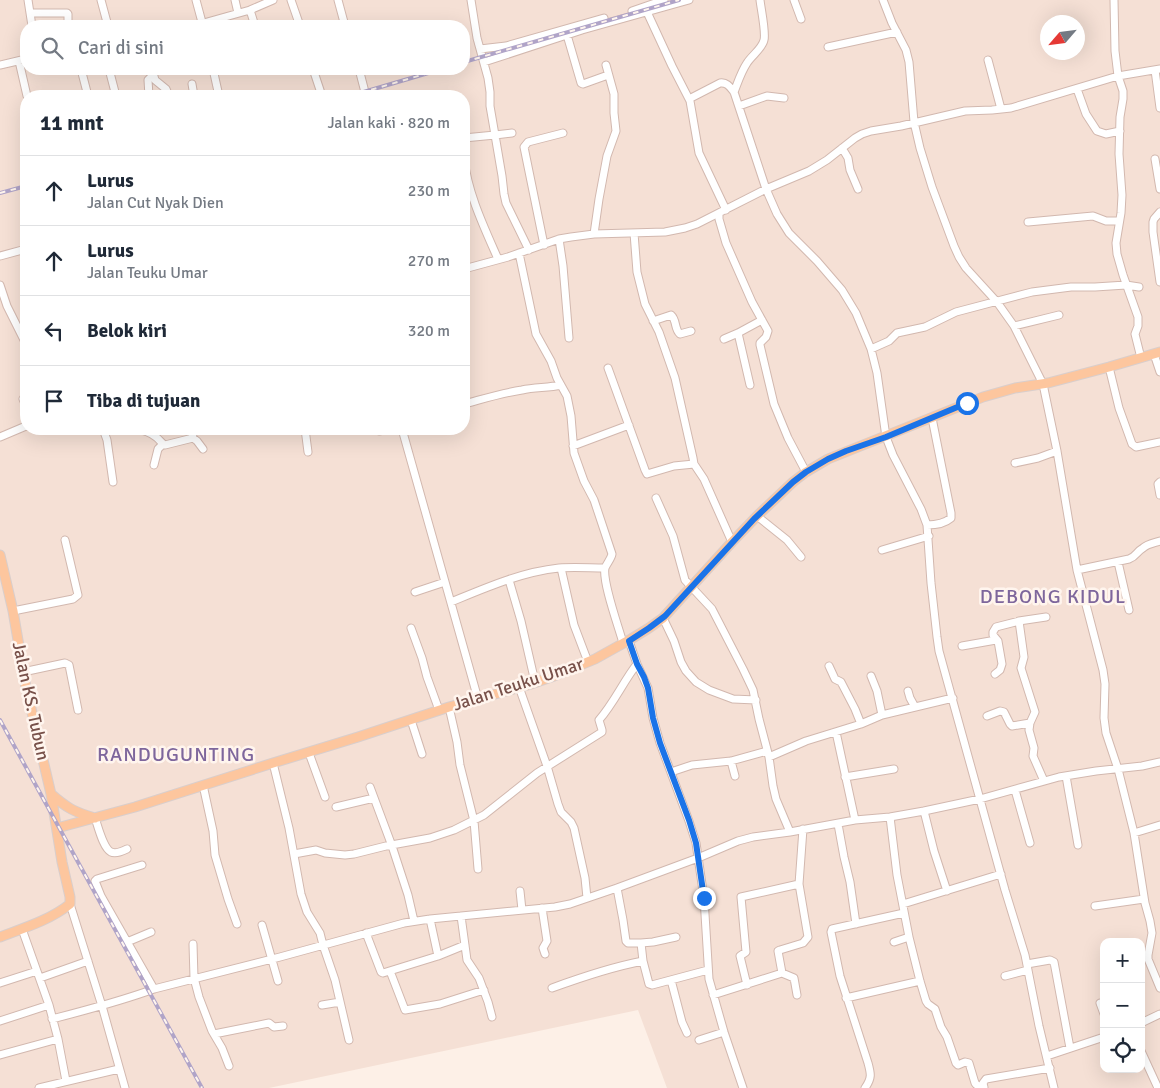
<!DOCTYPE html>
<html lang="id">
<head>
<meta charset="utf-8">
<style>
  body { margin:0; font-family:Signika,sans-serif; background:#f6f6f7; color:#1f2937 }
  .controls { position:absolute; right:15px; bottom:15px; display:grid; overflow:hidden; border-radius:10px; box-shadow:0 5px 20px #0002 }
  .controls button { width:45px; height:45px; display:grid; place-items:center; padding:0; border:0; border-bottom:1px solid #e0e1e3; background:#fff; color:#1f2937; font:25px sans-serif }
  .compass { position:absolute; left:1040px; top:15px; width:45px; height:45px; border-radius:50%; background:#fff; box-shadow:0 5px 20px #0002; rotate:242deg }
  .stop { position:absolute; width:15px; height:15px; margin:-11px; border:4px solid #1a73e8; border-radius:50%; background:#fff }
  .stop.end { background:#1a73e8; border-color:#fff; box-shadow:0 1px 5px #0008 }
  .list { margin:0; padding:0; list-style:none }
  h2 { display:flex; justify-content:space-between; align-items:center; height:65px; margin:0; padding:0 20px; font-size:21px }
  h2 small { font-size:16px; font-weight:400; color:#747a83 }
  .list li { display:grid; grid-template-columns:32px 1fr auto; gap:15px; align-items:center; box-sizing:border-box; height:70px; padding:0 20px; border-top:1px solid #e0e1e3 }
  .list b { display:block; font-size:19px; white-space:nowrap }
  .list p { margin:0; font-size:16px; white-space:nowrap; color:#747a83 }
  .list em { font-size:16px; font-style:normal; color:#747a83 }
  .icon { flex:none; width:28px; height:28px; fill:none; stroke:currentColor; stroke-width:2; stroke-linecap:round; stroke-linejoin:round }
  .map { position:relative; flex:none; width:1160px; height:1088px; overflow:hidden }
  .search { position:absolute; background:#fff; box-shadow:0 5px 20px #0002; left:20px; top:20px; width:450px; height:55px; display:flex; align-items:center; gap:12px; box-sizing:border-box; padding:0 18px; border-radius:20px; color:#747a83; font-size:19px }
  .panel { position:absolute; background:#fff; box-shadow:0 5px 20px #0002; left:20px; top:90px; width:450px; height:345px; border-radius:20px }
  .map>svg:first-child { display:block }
  .residential { fill:#f5e0d5; fill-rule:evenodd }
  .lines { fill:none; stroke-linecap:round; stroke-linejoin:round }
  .minor-casing { stroke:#d2b8af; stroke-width:9 }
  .major-casing { stroke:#d9cecc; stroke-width:11 }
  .minor { stroke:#fff; stroke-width:7 }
  .major { stroke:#fdc69e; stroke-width:9 }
  .rail-casing { stroke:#b0a4c8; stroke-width:4 }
  .rail { stroke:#fff5ee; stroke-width:2; stroke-dasharray:5.5; stroke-linecap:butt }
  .route { stroke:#1a73e8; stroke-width:6 }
  .labels { text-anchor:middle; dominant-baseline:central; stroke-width:5; stroke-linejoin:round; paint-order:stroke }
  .street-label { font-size:18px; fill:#78514a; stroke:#fff5ee }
  .quarter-label { font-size:20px; letter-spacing:1px; fill:#7e669c; stroke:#fff5ee }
</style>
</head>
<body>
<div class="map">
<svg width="1160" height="1088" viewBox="0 0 1160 1088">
  <rect width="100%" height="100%" fill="#fdf0e7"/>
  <!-- residential -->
  <path class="residential" d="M0 0H1160V1088H667L638 1010 269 1088H0ZM1048 22H1078V52H1048ZM26 26H464V69H26ZM26 96H464V429H26ZM1104 942H1141V1069H1104Z"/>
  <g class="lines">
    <defs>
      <path id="minor" d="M28 0 32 26
        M101 0 108 26
        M196 0 203 26
        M235 0 238 13
        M291 0 300 26
        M338 0 345 26
        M794 0 801 19
        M883 0 892 23 906 50 909 62 914 122 920 148 932 187 954 246 959 257 966 268 997 302 1014 326 1043 384 1057 451 1077 570 1103 670 1105 684 1104 718 1106 733 1118 769 1134 833 1145 903 1150 921 1152 933 1148 955V959L1160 988
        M1114 0 1115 51 1118 76 1123 91V99L1120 117 1119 154 1122 195 1121 213 1116 243 1117 254 1123 275 1138 317V326L1135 334 1141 358
        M250 10 255 26
        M632 11 664 0
        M647 12 672 66 690 101 699 153 726 210
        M30 13H67L68 14V26
        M193 26 250 10 273 0
        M567 35 581 83 583 84 608 75
        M828 47 897 32
        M480 49 506 46 604 18
        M988 60 1001 109
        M19 61 27 96
        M484 62 582 30 689 0
        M0 65 26 59
        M81 69 88 96
        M109 69 116 96
        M152 69 155 80 166 89 169 96
        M213 69 219 96
        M313 69 322 96
        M359 69 366 96
        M1155 70 1160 108
        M192 84 194 96
        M1077 89 1086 114 1097 131 1106 134 1120 131
        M734 92C738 82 741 72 747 63 752 55 762 49 764 40 766 32 761 9 760 0
        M149 96 148 80 153 75
        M689 99 720 83C727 82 730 87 734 92L766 189 777 214 789 233 817 261 842 290 856 313 871 349 877 373 886 437 893 455 921 509 927 525 931 583 937 637 939 651 1005 890 1025 955 1039 1026 1054 1088
        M739 106 767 96 784 98
        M512 133 495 135 502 176 504 194 506 203 529 250
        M464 138 495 135 490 106V92L488 78 477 38 471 0
        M842 148 848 158 850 170 858 189
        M464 159C468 194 484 227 498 259
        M1155 159 1160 189
        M1160 212 1154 219 1153 222V232L1160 282
        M719 213V219L726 243 752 302 768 331 766 337 760 343V345L774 404 788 438 806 472
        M1028 222 1093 216 1106 221H1119
        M634 233 637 272 645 304 659 332 675 378 693 458 694 464 704 479 732 542
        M594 234 599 199 607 156 616 131 614 113V94L606 65
        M559 239 563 266 569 338
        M544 245 524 147 528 142 563 133
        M519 253 536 334 551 361 557 378 567 396 571 416 574 453 584 481 594 500 612 554C611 559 607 563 605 568 602 582 619 628 623 643
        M0 256 26 249
        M464 269 508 257 559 239 571 237 594 234 665 232 685 228 697 224 766 189 809 171 827 160 855 138 862 134 871 131 901 126 965 111 992 110 1011 108 1118 76 1160 69
        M0 285 7 306 26 344
        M653 321 671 315C677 320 674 329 680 334L691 331
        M1014 326 1059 315
        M738 333 750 385
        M724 339 738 333 762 320
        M871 349 889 341 897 333 925 327 956 312 1032 292 1071 287H1095L1126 285 1139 287
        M1154 354 1160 372
        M1109 367 1119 408 1132 444 1136 447 1160 442
        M608 368 645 470 647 474 674 466 694 464
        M23 399 26 406
        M464 404C483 399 502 393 522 390 535 387 548 388 561 385
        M103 429 107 440 113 482
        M136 429C143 430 150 432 156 437 160 440 161 443 165 445L193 438 192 429
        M305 429 308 452
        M376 429 379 431 389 429
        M402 429 478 699
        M0 437 26 426
        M193 438 197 441 203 449
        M573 446 629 425
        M1015 463 1038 458 1057 451
        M154 465 158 449 163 444
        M1160 482 1158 484 1160 495
        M656 498 673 536 685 580 712 609 743 669 753 690 759 719 769 757 773 786 776 799 790 832
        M757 516 787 540 801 557
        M927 525C936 525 944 524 951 518V513L932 418
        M882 550 929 536
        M1118 562 1129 610
        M561 568 574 625 588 662
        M1077 570 1129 559C1137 556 1136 552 1143 548 1147 544 1154 543 1160 541
        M509 580 521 621 535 682
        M415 592 445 582
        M451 602C485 588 521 572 559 568 574 567 590 568 605 568
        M13 611 73 599 78 595 65 540
        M663 618 674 641 681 662 686 671 696 682 709 690 733 699 756 700
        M1019 621 1024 657 1021 668 1035 712 1030 723 1029 730 1034 748 1033 756 1044 781
        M411 628 422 658 427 677 439 710
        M629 641 637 664 648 688 653 718 660 743 689 821 696 843 704 898 709 979 724 1032 743 1088
        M962 646 996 640
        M829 666 835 679 841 682 855 709 861 724
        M23 672 65 663 69 665 78 710
        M995 674 1000 670 1002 664 998 641 993 635V632L996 627 1019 621 1046 617
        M871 676 877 691 882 715
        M519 687 547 766 558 804 561 812 571 822 574 828 585 878 587 898
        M908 691 910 698 915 707
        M449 707 457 742 460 765 474 821 478 869
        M987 716 1000 711 1004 712 1010 724 1012 726 1030 723
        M411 720 422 754
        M836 732 855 820
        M309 753 325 797
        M769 757 806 741 861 724 882 715 953 698
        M731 761 735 776
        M273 763 289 828 301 894 307 912 320 933 323 945 335 980 349 1040
        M671 772 692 765 731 761 767 751
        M1066 776 1078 845
        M845 777 894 769
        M203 785 213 831 215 855 228 899 237 924
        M370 787 392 846 408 895 414 921
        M1015 790 1030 843
        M336 807 374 798
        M924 811 934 851 947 891
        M890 817 897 875 909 937 894 942
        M95 818C98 826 103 848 111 852 115 854 123 851 127 849
        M838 824 844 857 850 882 856 924
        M1134 833 1160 825
        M294 854 316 850 325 853 345 855 354 854 386 846 430 838 454 830 484 815 537 773 602 732V730L599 720C614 703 623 682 637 664
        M142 865 97 879 95 881 101 896 154 989
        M617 888 623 920 626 941 628 943H641L643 961 649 984 652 985 708 970
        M520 891 522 910
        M70 904 102 1006 125 1088
        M903 904 1001 874
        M1095 906 1144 899
        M542 908 547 941 543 948 545 954
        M461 916 467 960 479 978 488 1002 492 1017
        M430 919 438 956
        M262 925 278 981
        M366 933 381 972 383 973 438 956 465 945
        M909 937 920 981 926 1001 928 1004 935 1009 941 1027 947 1037 956 1063 958 1065 965 1062 969 1063 975 1083C977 1086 980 1087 984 1087
        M127 942 151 932
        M641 943 653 942 676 937
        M193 944 194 978 199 997 212 1031 222 1048 229 1066
        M1027 964 1050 960 1054 962 1070 1048
        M390 971 405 1010 440 1004 484 990
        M782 973 794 978 797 995
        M1005 976 1028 970
        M40 978 88 961
        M671 980 682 1022 687 1033
        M0 983 37 971
        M747 985 740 956 746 952 741 897 799 884
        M552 988C582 977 612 967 643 961
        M713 995 782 973 778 951 780 950 803 943 808 937 799 884 803 829
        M846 998 920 981
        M1100 1003 1104 1014
        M322 1005 340 1002
        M52 1019C87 1010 121 1001 154 989L280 957 404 923 430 919 555 907 570 904 617 888 698 858 738 841 753 837 790 832 855 820 890 817 924 811 980 799 1059 777 1096 771 1142 766 1160 762
        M0 1021 49 1005
        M1141 1023 1160 1014
        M214 1034 269 1023 274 1027 283 1026
        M58 1039 66 1081
        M699 1040 724 1032
        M1141 1051 1158 1088
        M0 1055 58 1039 49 1005 22 929
        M1047 1056 1104 1037
        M39 1088 119 1069
        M865 1088C872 1078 871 1074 868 1063L840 976 831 932 832 929 904 913
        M984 1088 983 1083 986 1079 1050 1068"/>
      <path id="major" d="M0 555 13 611 26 687 51 794 62 862 70 897V904C50 920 24 928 0 937
        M51 794C67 808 74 812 95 818
        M57 828 135 807 273 763 358 737 449 707 531 684 554 676 595 659 631 639 649 628 663 618 732 542 757 516 793 482 806 472 828 459 983 397 1015 388 1048 383 1109 367 1160 352"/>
    </defs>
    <!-- minor casing -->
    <use href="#minor" class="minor-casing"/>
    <!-- major casing -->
    <use href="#major" class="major-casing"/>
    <!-- minor -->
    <use href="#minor" class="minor"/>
    <!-- major -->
    <use href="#major" class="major"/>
    <defs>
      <path id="rail" d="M464 62 679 0
        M350 96 442 69
        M0 193 26 186
        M0 720 202 1088"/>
    </defs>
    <!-- rail casing -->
    <use href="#rail" class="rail-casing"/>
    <!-- rail -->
    <use href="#rail" class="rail"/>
  </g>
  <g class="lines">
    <!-- route -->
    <path class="route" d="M704 898 696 843 689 820 660 743 653 718 648 688 644 677 637 664 629 641 649 628 665 616 754 519 793 482 806 472 828 459 846 451 886 437 967 403"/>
  </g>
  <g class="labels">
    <!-- street labels -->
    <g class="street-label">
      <text transform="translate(518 684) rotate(-18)">Jalan Teuku Umar</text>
      <text transform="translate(31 701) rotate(78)">Jalan KS. Tubun</text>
    </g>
    <!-- quarter labels -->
    <g class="quarter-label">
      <text x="1053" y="596">DEBONG KIDUL</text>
      <text x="176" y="754">RANDUGUNTING</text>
    </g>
  </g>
</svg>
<div class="controls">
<button>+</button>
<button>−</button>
<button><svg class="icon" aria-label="locate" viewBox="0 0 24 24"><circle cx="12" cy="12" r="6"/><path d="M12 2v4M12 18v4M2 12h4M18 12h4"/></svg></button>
</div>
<svg class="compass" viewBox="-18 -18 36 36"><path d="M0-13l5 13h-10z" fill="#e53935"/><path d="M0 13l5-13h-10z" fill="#747a83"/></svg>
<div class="stop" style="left:967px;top:403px"></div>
<div class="stop end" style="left:704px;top:898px"></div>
<div class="search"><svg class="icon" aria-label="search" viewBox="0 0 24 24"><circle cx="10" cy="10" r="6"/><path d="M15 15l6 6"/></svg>Cari di sini</div>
<section class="panel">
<h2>11 mnt<small>Jalan kaki · 820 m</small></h2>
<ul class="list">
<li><svg class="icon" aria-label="ahead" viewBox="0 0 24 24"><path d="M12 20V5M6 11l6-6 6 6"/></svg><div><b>Lurus</b><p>Jalan Cut Nyak Dien</p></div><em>230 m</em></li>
<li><svg class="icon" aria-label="ahead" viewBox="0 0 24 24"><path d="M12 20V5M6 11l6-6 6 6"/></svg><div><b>Lurus</b><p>Jalan Teuku Umar</p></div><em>270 m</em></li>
<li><svg class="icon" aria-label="left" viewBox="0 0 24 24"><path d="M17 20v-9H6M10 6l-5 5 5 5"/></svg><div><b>Belok kiri</b></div><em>320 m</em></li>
<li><svg class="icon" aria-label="arrive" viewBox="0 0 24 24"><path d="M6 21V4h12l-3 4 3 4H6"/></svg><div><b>Tiba di tujuan</b></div></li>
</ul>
</section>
</div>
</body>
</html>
